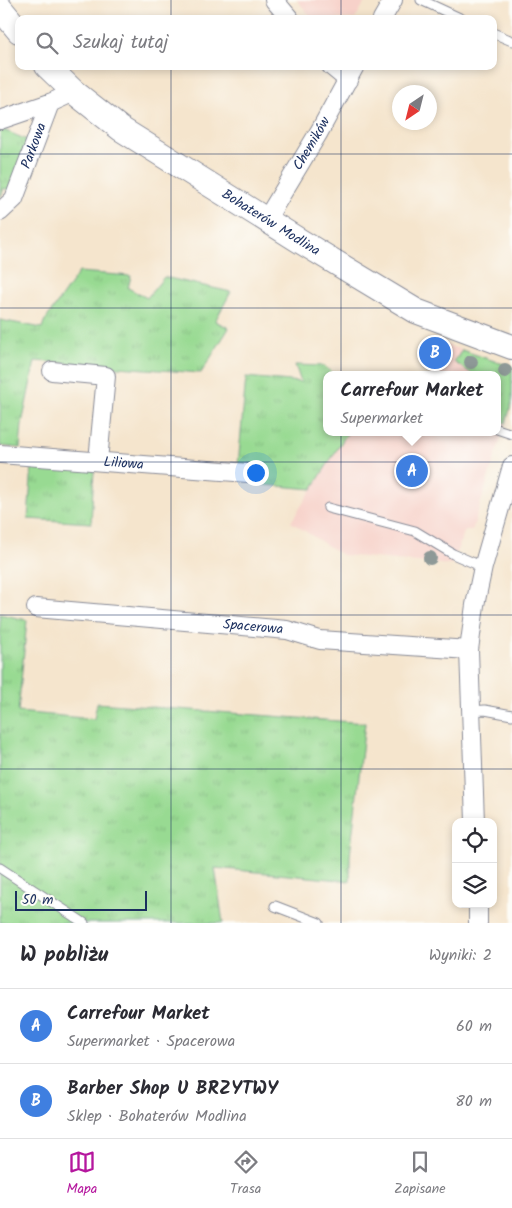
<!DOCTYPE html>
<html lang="pl">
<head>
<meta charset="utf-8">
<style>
  body { margin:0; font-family:Kalam,sans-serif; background:#f2f2f3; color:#2b2b33 }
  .controls { position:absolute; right:15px; bottom:15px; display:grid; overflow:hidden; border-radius:10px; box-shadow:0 2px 8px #0003 }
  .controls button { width:45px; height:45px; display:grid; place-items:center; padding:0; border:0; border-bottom:1px solid #e1e1e2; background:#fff; color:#2b2b33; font:25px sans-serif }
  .compass { position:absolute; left:392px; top:85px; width:45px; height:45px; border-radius:50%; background:#fff; box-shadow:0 2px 8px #0003; rotate:215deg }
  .scale { position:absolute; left:15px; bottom:12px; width:132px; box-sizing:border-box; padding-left:5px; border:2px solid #1b2f5e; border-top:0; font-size:14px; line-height:18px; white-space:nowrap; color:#1b2f5e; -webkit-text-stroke:4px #fdfcf7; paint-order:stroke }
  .you { position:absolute; left:255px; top:472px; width:18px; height:18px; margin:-12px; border:4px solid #fff; border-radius:50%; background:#1a73e8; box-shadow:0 0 0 8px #1a73e833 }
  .badge { display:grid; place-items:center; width:32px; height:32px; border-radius:50%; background:#b5179e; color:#fff; font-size:16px; font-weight:700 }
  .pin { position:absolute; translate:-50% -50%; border:2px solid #fff; box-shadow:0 1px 5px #0006 }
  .popup { position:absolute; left:323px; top:371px; width:178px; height:65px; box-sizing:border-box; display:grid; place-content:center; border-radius:10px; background:#fff; filter:drop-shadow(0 1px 4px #0005); font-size:16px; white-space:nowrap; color:#7c7c81 }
  .popup b { font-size:19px; color:#2b2b33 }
  .popup::after { content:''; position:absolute; left:50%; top:100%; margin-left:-10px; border:10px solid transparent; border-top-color:#fff }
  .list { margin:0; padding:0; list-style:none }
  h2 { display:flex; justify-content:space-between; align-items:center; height:65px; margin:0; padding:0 20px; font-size:21px }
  h2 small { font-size:16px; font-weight:400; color:#7c7c81 }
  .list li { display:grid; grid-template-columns:32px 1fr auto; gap:15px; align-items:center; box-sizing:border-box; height:75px; padding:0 20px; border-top:1px solid #e1e1e2 }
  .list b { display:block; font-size:19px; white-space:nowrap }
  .list p { margin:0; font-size:16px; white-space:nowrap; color:#7c7c81 }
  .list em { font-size:16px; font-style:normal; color:#7c7c81 }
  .icon { flex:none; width:28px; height:28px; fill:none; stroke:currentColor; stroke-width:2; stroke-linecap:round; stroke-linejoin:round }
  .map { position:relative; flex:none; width:512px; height:923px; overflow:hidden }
  .search { position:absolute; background:#fff; box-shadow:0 2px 8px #0003; left:15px; right:15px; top:15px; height:55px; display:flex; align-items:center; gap:12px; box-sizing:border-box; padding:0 18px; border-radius:10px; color:#7c7c81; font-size:19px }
  .sheet { height:215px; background:#fff }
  nav { display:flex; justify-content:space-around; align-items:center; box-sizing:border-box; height:70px; border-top:1px solid #e1e1e2; background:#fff; font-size:14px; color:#7c7c81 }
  nav a { display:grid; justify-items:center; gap:2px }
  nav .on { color:#b5179e }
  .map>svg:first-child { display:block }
  .built { fill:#f7d1c9 }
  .grass { fill:url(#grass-tufts); stroke:#5a8478 }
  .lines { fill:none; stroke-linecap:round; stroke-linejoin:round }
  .lane-casing { stroke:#888a96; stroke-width:11 }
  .street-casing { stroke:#888a96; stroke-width:20 }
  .secondary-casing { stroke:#888a96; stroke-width:26 }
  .lane { stroke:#fff; stroke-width:9 }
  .street { stroke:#fff; stroke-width:18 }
  .secondary { stroke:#fff; stroke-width:24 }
  .tree { fill:#8e9997 }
  .grid { fill:none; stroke:#1b2f5e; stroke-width:1; stroke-opacity:0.55 }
  .labels { text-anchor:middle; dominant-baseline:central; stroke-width:4; stroke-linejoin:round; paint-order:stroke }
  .street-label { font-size:14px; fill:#1b2f5e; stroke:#fdfcf7 }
</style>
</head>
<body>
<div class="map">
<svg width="512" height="923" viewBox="0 0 512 923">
  <defs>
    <pattern id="grass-tufts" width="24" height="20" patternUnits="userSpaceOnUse" patternTransform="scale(1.25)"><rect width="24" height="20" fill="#98da92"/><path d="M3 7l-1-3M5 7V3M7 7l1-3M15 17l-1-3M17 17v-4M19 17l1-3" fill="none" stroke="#82bb80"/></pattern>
  </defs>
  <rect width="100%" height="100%" fill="#fdfcf7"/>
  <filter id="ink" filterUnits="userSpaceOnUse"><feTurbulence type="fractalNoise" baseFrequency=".02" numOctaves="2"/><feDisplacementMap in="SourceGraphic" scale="10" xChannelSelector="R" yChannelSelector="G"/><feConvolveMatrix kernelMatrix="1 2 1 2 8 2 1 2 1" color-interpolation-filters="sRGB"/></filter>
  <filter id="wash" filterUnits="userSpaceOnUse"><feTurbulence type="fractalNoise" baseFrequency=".0096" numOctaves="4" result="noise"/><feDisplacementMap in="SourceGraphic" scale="20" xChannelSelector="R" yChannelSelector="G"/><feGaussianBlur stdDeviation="1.12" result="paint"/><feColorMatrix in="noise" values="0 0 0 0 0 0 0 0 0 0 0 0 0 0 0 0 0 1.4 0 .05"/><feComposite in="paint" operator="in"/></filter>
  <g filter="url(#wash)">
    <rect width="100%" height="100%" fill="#f5e5cd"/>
    <!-- built -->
    <path class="built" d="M297 0H366L355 19H313Z
      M447 345 512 367V402L472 531 465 530 451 565 342 555 291 522 348 432H497V375H429Z"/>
    <!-- grass -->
    <path class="grass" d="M4 130 29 141 10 191 4 188 0 199V131Z
      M79 272 131 276 128 288 147 298 164 277 231 292 215 321 229 328 201 373 35 361 22 424 20 448 0 446V320L42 328 44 322Z
      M462 350 512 367V402L506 423 497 421V410L499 407 497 406V375H474L454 362Z
      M295 365 324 366 336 375H327V432H348L312 489 255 484 256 468 238 466 246 377 301 382Z
      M32 465 94 470 91 523 28 519Z
      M0 614 27 620 18 712 94 719 97 703 365 723 350 856V881L215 868 223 923H0Z"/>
  </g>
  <g filter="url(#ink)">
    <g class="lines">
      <defs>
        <path id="lane" d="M421 0 462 19
          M493 33 512 41
          M497 429 512 434
          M328 508 415 531 453 554 483 567
          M471 711 485 710 512 715
          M0 868 84 923
          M275 906 319 923"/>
        <g id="street">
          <path d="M274 0 290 19"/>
          <path d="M382 19 393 0"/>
          <path d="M331 66 348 80"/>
          <path d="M0 120 50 103 74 92"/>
          <path id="s1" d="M0 212 14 199 50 103"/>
          <path id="s2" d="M266 220 319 132 355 66"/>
          <path d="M52 371 106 376 98 461"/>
          <path id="s3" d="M0 454 248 473"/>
          <path id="s4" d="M36 608 287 630 320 640 469 650"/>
          <path d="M475 822 469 650 475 605 483 567 512 466"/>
          <path d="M478 923V904"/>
        </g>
        <g id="secondary">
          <path d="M0 8 19 31"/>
          <path id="s5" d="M47 66 74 92 121 129 300 241 416 311 512 347"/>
        </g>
      </defs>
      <!-- lane casing -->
      <use href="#lane" class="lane-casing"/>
      <!-- street casing -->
      <use href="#street" class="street-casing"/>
      <!-- secondary casing -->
      <use href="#secondary" class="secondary-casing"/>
      <!-- lane -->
      <use href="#lane" class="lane"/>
      <!-- street -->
      <use href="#street" class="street"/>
      <!-- secondary -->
      <use href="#secondary" class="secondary"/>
    </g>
    <!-- trees -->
    <g class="tree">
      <circle cx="471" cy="362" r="7"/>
      <circle cx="505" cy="371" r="7"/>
      <circle cx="430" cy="558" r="7"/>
    </g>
  </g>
  <!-- grid -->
  <path class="grid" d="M171 0V19M341 0V19M171 66V923M341 66V923M0 154H512M0 308H512M0 462H512M0 615H512M0 769H512"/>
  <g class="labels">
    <!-- street labels -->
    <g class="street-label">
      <text stroke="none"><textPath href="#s2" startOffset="89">Chemików</textPath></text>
      <text stroke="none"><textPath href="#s1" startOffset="76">Parkowa</textPath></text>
      <text stroke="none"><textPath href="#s5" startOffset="274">Bohaterów Modlina</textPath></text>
      <text stroke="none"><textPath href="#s3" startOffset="124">Liliowa</textPath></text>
      <text stroke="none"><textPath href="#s4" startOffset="218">Spacerowa</textPath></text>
    </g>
  </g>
</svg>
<div class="controls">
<button><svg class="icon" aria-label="locate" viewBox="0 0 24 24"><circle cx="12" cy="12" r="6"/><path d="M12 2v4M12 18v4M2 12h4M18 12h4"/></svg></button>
<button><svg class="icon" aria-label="layers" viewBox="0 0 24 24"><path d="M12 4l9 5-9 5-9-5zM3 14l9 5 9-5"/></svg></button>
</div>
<svg class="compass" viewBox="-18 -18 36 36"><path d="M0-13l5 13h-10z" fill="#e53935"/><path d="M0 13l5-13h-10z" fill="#7c7c81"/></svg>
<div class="scale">50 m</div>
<div class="you"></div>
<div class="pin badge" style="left:412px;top:471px;background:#3f7fe0">A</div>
<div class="popup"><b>Carrefour Market</b>Supermarket</div>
<div class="pin badge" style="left:435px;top:353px;background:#3f7fe0">B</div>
<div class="search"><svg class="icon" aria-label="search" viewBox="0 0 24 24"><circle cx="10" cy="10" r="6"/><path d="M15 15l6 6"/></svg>Szukaj tutaj</div>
</div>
<section class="sheet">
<h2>W pobliżu<small>Wyniki: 2</small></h2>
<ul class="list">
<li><span class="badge" style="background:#3f7fe0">A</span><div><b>Carrefour Market</b><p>Supermarket · Spacerowa</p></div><em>60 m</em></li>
<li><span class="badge" style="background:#3f7fe0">B</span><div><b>Barber Shop U BRZYTWY</b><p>Sklep · Bohaterów Modlina</p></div><em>80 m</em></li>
</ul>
</section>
<nav>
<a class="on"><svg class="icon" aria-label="map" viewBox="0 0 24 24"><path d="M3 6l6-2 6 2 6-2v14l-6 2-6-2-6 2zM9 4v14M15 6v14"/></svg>Mapa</a>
<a><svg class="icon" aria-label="directions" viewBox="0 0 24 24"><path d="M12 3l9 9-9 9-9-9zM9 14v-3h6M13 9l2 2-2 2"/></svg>Trasa</a>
<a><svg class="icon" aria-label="saved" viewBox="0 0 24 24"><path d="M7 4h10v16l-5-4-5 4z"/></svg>Zapisane</a>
</nav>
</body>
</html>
